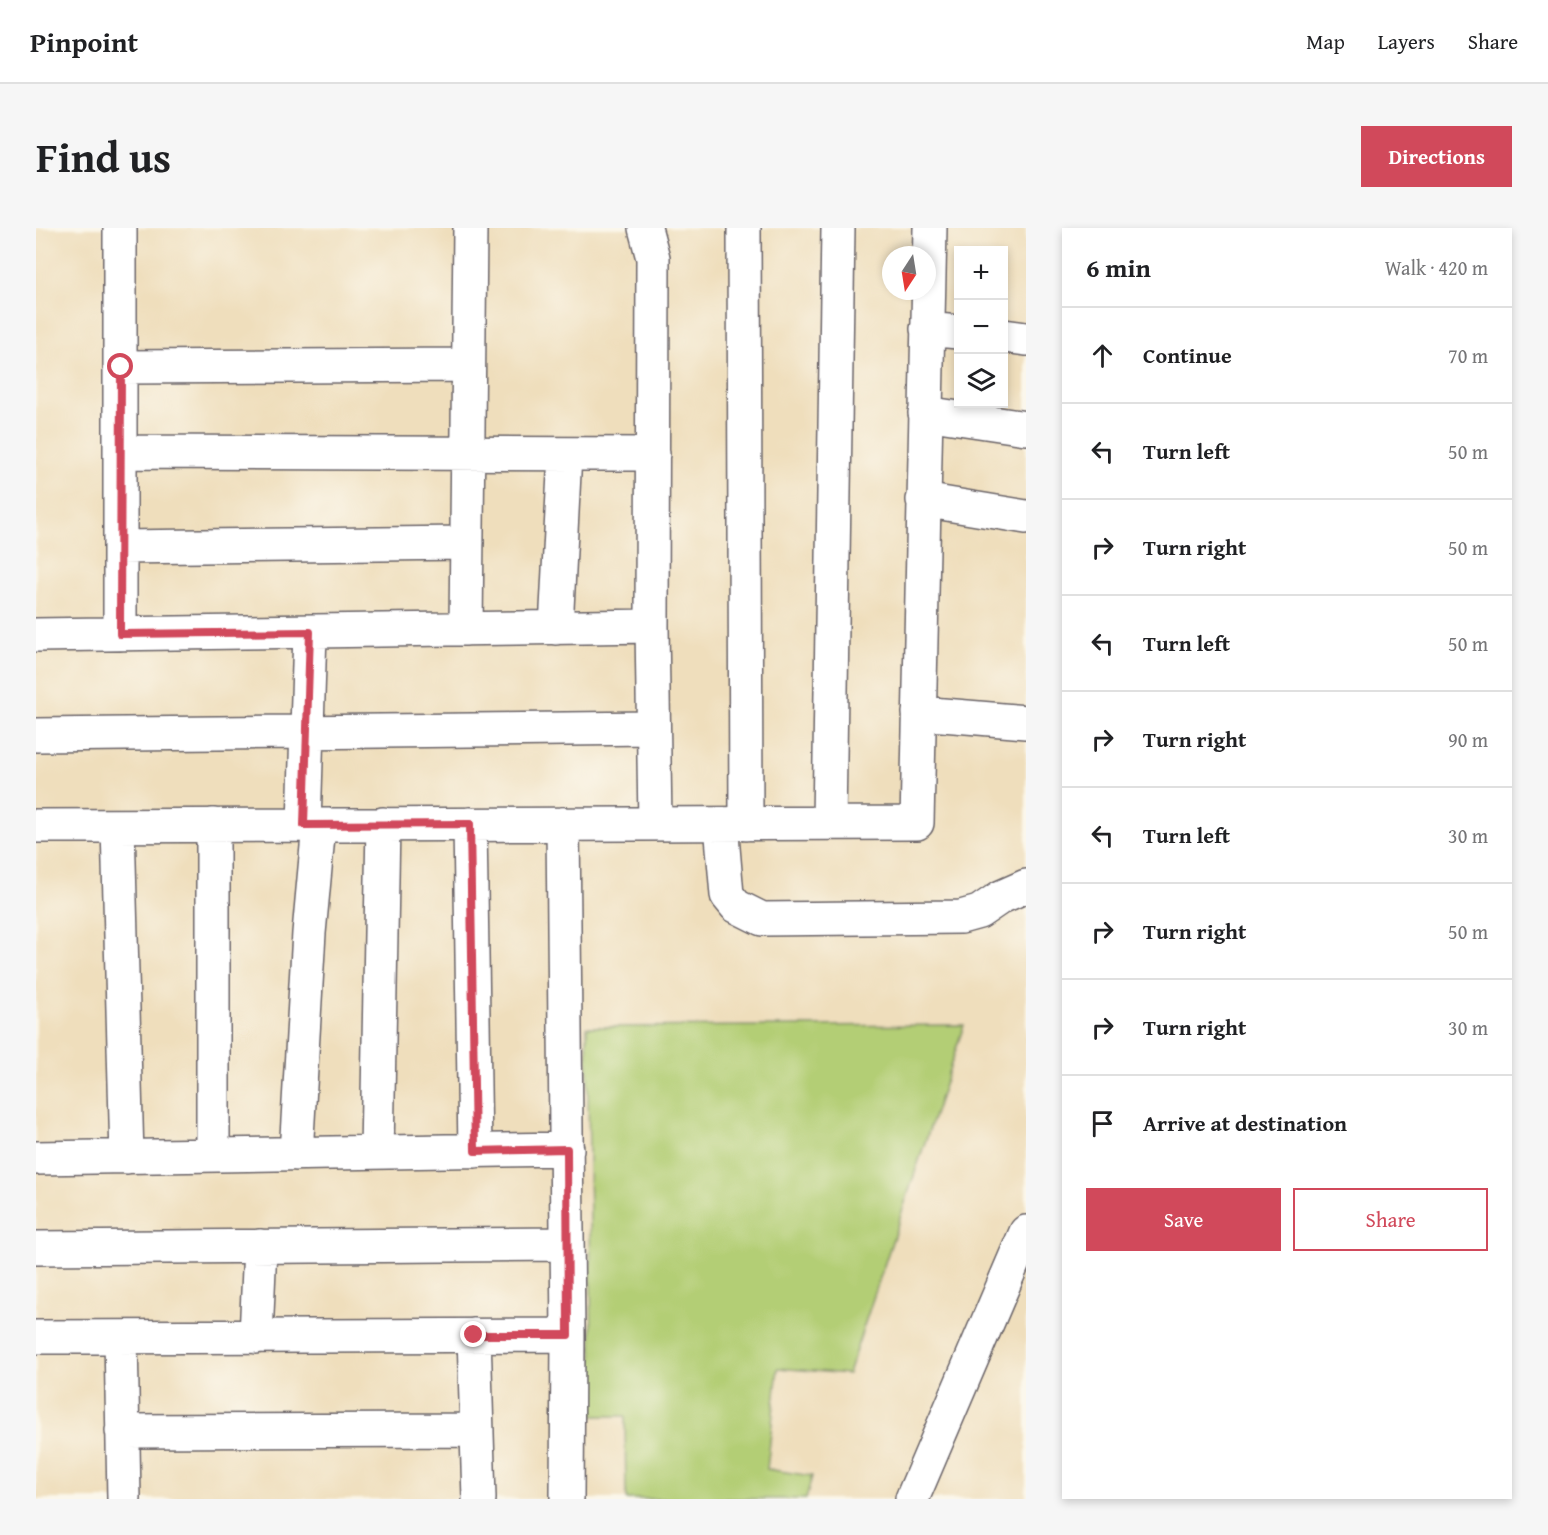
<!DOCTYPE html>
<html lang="en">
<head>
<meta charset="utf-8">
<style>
  body { margin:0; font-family:"Gentium Book Plus",serif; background:#f6f6f6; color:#202124 }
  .controls { position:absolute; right:18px; top:18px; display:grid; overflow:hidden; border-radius:0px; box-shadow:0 3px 9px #0003 }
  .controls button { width:54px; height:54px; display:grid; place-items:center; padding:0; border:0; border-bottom:2px solid #e0e0e0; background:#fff; color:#202124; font:30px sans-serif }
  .compass { position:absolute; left:846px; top:18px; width:54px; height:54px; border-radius:50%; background:#fff; box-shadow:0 3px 9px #0003; rotate:192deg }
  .stop { position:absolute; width:18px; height:18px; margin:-14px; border:4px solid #d1495b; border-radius:50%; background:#fff }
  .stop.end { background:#d1495b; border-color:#fff; box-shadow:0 2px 6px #0008 }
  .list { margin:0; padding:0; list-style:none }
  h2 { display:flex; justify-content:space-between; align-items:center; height:78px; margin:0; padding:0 24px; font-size:26px }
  h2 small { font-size:20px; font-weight:400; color:#757577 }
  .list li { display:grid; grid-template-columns:39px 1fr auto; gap:18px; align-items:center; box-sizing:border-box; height:96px; padding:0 24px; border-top:2px solid #e0e0e0 }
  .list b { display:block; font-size:22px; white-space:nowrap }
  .list em { font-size:20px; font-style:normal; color:#757577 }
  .actions { display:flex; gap:12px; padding:18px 24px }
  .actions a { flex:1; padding:14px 0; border:2px solid #d1495b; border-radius:0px; text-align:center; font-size:21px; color:#d1495b }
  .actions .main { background:#d1495b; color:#fff }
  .icon { flex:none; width:33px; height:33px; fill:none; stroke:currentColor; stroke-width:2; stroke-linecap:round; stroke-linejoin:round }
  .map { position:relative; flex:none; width:990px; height:1271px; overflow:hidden; border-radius:0px }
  header { display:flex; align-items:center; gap:36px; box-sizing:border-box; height:84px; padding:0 30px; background:#fff; border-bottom:2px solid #e0e0e0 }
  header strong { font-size:28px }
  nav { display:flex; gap:33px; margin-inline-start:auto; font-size:21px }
  .intro { display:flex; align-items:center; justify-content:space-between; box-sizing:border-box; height:144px; padding:0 36px }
  h1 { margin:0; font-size:42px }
  .button { padding:15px 27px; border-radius:0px; background:#d1495b; color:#fff; font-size:21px; font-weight:700 }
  main { display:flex; gap:36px; padding:0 36px }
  aside { flex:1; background:#fff; border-radius:0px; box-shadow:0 3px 9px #0003 }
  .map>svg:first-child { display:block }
  .green { fill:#b3ce74; stroke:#6a7858; stroke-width:1.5 }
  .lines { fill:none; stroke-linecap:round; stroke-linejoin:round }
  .minor-casing { stroke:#6a6468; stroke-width:36 }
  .minor { stroke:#fff; stroke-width:33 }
  .route { stroke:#d1495b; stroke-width:8 }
</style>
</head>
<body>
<header>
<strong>Pinpoint</strong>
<nav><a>Map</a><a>Layers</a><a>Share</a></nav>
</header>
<div class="intro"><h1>Find us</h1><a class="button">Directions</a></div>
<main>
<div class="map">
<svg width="990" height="1271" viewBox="0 0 990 1271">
  <rect width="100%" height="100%" fill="#fbf7ec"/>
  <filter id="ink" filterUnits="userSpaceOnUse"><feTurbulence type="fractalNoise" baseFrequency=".0167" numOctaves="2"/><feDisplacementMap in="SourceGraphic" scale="12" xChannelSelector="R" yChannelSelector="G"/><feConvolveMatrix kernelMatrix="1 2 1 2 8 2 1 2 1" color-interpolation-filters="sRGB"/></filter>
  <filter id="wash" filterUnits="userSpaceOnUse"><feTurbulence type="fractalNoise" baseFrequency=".008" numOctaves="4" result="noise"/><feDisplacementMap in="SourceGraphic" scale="24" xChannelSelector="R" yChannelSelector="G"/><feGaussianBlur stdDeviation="1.35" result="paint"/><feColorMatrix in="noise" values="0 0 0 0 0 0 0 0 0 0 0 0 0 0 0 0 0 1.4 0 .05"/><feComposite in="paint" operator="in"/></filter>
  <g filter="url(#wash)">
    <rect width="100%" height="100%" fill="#efdebc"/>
    <!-- green -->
    <path class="green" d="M928 797 812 1146 742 1140 731 1241 776 1248 770 1271H590L589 1188H557L551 799Z"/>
  </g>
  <g filter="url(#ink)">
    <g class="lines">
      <defs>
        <path id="minor" d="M609 0 617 30 616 398 619 596
          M708 0 710 596
          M891 101 922 104
          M968 108 990 111
          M85 139 432 137
          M889 185 990 200
          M84 224 617 226
          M887 272 990 289
          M84 319 431 315
          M520 400 529 226
          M430 401 434 0
          M84 406V0
          M0 407 616 398
          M883 485 990 494
          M0 507 617 500
          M793 595 802 0
          M434 596 439 923
          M527 596 532 1107 531 1271
          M685 596 691 667 700 678 726 691 925 689 943 684 965 669 990 658
          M177 597V927
          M268 597 274 404
          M0 598 881 595 894 0
          M82 598 91 929
          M341 924 347 596
          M260 926 273 705 283 597
          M0 930 531 921
          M0 1020 531 1016
          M438 1107 443 1271
          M0 1109 532 1107
          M85 1109 88 1271
          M220 1109 224 1018
          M86 1203 441 1202
          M876 1271 990 1004"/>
      </defs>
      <!-- minor casing -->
      <use href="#minor" class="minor-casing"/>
      <!-- minor -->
      <use href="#minor" class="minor"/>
    </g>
  </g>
  <g class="lines" filter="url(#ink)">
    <!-- route -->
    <path class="route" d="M85 139 84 406 274 404 268 597 434 596 439 923 531 921 532 1107H438"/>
  </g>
</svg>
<div class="controls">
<button>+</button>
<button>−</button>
<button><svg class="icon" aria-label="layers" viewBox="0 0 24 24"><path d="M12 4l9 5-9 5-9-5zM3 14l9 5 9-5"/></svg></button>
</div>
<svg class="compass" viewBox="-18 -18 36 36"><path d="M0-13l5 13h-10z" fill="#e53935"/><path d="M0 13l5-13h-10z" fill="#757577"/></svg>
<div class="stop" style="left:85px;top:139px"></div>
<div class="stop end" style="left:438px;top:1107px"></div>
</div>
<aside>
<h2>6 min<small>Walk · 420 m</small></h2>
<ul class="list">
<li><svg class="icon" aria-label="ahead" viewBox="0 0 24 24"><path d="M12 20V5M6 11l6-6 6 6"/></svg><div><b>Continue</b></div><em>70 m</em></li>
<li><svg class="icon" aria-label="left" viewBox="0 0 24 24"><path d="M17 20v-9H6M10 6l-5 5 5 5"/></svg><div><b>Turn left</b></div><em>50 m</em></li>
<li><svg class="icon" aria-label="right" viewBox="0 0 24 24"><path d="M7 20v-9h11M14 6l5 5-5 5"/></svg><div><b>Turn right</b></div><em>50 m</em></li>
<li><svg class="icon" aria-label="left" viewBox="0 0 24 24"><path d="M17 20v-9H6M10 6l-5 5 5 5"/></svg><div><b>Turn left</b></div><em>50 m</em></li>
<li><svg class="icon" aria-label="right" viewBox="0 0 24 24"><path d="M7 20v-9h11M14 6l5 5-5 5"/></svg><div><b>Turn right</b></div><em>90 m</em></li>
<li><svg class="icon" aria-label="left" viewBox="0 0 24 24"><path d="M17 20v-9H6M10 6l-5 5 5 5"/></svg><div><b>Turn left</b></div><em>30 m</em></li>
<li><svg class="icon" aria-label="right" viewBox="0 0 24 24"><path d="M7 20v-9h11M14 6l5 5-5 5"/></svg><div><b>Turn right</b></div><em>50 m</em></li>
<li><svg class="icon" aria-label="right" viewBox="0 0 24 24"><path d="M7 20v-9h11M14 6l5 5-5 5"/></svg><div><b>Turn right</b></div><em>30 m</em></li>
<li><svg class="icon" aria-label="arrive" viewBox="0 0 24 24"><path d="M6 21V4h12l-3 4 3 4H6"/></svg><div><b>Arrive at destination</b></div></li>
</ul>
<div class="actions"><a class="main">Save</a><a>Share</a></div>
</aside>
</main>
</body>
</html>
